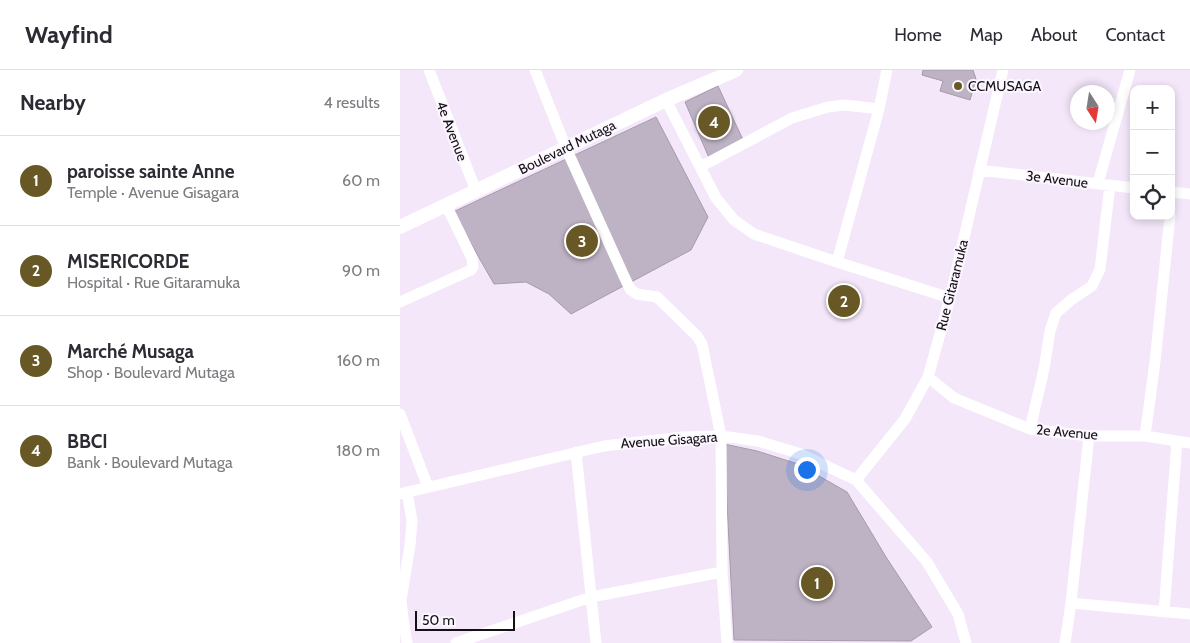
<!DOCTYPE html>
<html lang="en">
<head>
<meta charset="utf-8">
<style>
  body { margin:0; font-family:Cabin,sans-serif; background:#f2f2f3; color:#2b2b33 }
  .controls { position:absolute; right:15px; top:15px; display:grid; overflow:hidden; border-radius:10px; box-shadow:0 2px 8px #0003 }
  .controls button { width:45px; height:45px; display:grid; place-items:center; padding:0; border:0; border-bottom:1px solid #e1e1e2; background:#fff; color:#2b2b33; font:25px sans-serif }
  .compass { position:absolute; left:670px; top:15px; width:45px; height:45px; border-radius:50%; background:#fff; box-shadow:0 2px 8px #0003; rotate:168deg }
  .scale { position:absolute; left:15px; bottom:12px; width:100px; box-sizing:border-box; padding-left:5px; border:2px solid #141016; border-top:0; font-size:14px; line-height:18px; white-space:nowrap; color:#141016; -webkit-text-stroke:4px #fcf7ff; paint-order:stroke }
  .you { position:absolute; left:406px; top:399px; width:18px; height:18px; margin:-12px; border:4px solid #fff; border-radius:50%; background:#1a73e8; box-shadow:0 0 0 8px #1a73e833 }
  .badge { display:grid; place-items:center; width:32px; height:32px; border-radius:50%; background:#675826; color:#fff; font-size:16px; font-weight:700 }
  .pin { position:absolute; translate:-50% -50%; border:2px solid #fff; box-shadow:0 1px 5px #0006 }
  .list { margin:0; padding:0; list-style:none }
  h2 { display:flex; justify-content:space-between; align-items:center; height:65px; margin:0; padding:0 20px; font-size:21px }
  h2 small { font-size:16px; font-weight:400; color:#7c7c81 }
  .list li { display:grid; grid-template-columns:32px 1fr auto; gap:15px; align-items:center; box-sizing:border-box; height:90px; padding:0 20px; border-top:1px solid #e1e1e2 }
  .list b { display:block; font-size:19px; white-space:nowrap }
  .list p { margin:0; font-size:16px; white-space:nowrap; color:#7c7c81 }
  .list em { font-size:16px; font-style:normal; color:#7c7c81 }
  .icon { flex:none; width:28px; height:28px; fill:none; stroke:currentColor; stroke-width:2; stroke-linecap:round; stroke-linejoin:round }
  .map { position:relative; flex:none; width:790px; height:573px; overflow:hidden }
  header { display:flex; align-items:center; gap:30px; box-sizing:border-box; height:70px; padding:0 25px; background:#fff; border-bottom:1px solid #e1e1e2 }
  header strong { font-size:24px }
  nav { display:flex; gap:28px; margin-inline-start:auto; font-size:18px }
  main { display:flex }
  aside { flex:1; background:#fff }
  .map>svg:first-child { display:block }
  .building { fill:#beb3c4; stroke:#a69bab }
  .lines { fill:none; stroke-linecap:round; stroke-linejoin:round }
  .minor { stroke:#fff; stroke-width:11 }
  .tertiary { stroke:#fff; stroke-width:14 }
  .poi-dot { fill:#675826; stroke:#fcf7ff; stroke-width:2 }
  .labels { text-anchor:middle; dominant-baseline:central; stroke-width:4; stroke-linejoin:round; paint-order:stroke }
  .poi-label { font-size:14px; fill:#141016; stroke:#fcf7ff; text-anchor:start }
  .street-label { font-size:14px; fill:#141016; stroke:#fcf7ff }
</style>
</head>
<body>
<header>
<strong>Wayfind</strong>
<nav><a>Home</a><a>Map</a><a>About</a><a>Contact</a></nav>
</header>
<main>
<aside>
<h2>Nearby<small>4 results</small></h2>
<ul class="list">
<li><span class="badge">1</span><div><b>paroisse sainte Anne</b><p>Temple · Avenue Gisagara</p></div><em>60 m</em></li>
<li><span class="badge">2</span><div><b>MISERICORDE</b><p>Hospital · Rue Gitaramuka</p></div><em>90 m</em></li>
<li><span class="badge">3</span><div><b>Marché Musaga</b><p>Shop · Boulevard Mutaga</p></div><em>160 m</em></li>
<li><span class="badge">4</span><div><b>BBCI</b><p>Bank · Boulevard Mutaga</p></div><em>180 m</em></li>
</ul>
</aside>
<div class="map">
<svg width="790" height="573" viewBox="0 0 790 573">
  <rect width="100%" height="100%" fill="#f3e7f9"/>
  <!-- building -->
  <path class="building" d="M523 0H573L576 9 570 30 540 21 543 11 522 5Z
    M318 16 344 72 310 90 285 32Z
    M256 47 308 147 291 180 171 244 149 224 126 212 94 214 53 142Z
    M324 374 357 381 398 394 447 422 486 487 532 557 511 571 334 570Z"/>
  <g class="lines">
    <!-- minor -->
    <path class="minor" d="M29 0 76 121
      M135 0 166 78 223 204 230 219 237 224 257 227 297 266 302 274 321 366 322 502 327 573
      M266 30 316 128 334 150 354 164 437 192 550 228
      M300 97 392 48 428 37 445 35 479 39
      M579 100 734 118
      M698 113 730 0
      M771 122 790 124
      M437 192 479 39 487 0
      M0 232 71 200 73 197 72 188 46 135
      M528 307 554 328 630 359 689 366H745L790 373
      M0 344 28 417
      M630 359 644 299 650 261 656 243 671 230 692 216 700 199 710 115
      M745 366 755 292 770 146
      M176 382 196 573
      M456 410 505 349 528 307 550 228 603 0
      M7 422 12 451 10 475 1 530 3 548 7 573
      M0 424 204 376 283 367 321 366 358 371 401 384 456 410 527 492 558 544 566 573
      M671 533 790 544
      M764 542 777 371
      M56 573 191 527 322 502
      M665 573 671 533 689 366"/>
    <!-- tertiary -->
    <path class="tertiary" d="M0 157 266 30 336 0"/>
  </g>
  <!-- markers -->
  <circle class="poi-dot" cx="558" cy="16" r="5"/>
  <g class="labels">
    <!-- poi labels -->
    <g class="poi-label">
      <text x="568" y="16">CCMUSAGA</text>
    </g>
    <!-- street labels -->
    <g class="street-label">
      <text transform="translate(52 61) rotate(69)">4e Avenue</text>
      <text transform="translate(167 77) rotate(-26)">Boulevard Mutaga</text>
      <text transform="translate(657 109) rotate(7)">3e Avenue</text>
      <text transform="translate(552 215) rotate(-76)">Rue Gitaramuka</text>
      <text transform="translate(667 362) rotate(5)">2e Avenue</text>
      <text transform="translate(269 370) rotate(-4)">Avenue Gisagara</text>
    </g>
  </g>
</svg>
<div class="controls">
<button>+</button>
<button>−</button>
<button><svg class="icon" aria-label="locate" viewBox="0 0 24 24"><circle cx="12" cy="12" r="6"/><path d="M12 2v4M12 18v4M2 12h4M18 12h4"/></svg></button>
</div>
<svg class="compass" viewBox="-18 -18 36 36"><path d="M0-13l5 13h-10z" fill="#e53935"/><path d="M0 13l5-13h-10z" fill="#7c7c81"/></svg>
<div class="scale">50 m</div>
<div class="you"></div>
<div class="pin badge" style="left:417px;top:513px">1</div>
<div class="pin badge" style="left:444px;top:231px">2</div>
<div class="pin badge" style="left:182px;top:171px">3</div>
<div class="pin badge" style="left:314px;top:52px">4</div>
</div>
</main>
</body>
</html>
